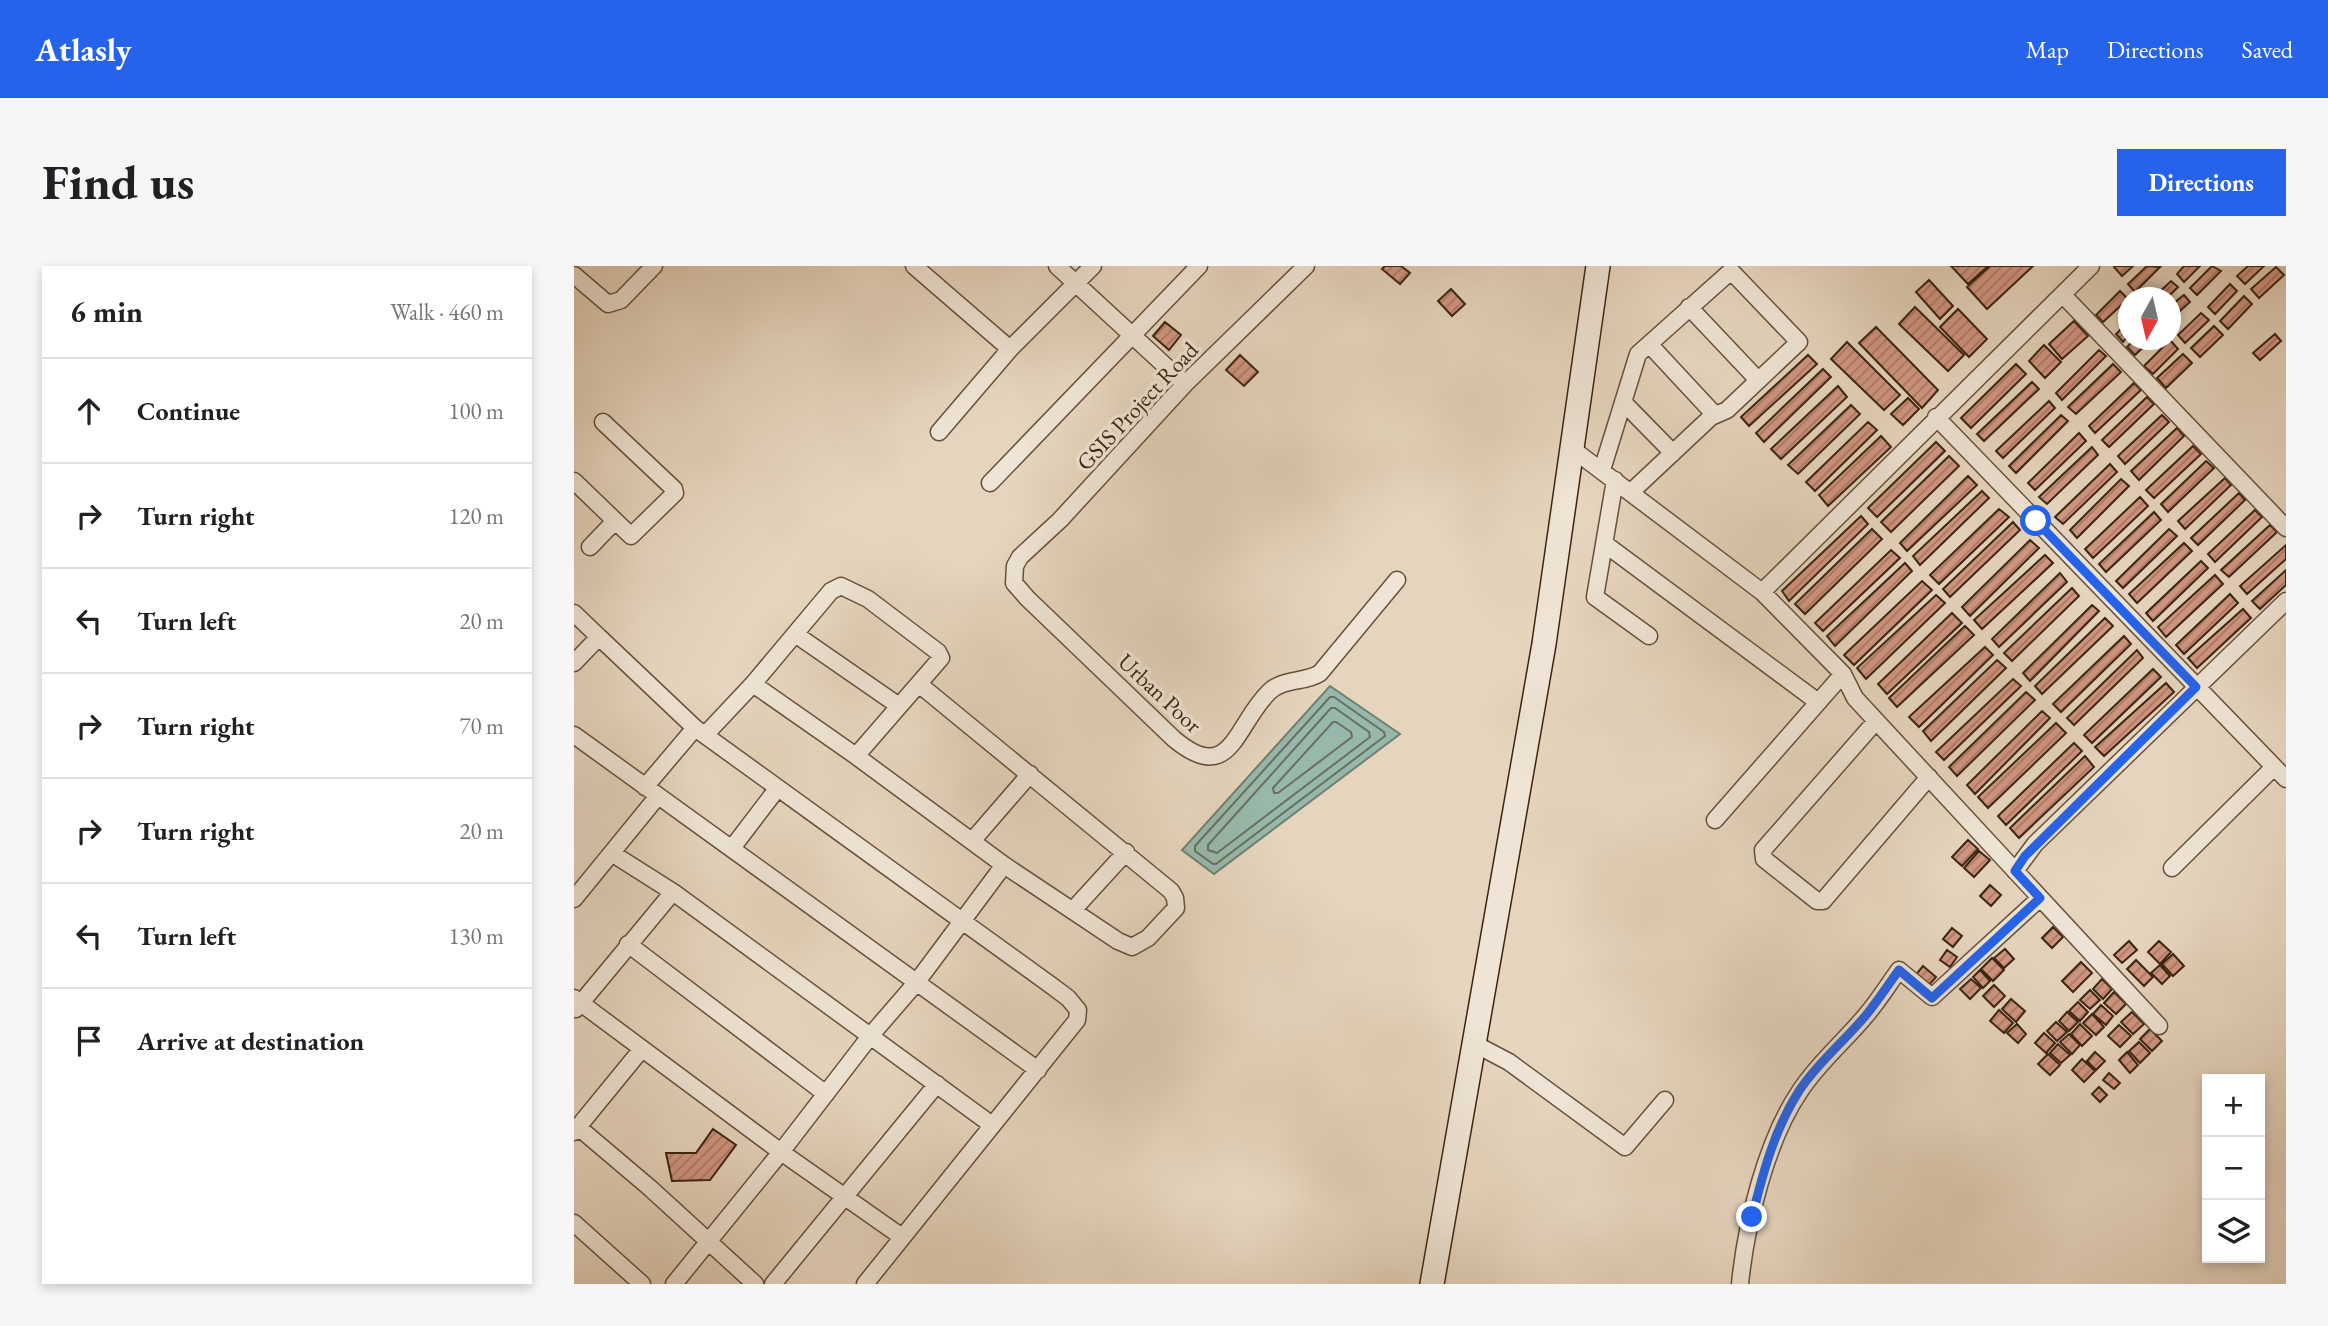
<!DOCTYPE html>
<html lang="en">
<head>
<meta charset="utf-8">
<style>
  body { margin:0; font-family:"EB Garamond",serif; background:#f6f6f6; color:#202124 }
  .controls { position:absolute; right:21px; bottom:21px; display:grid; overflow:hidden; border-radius:0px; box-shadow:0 4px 10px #0003 }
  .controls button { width:63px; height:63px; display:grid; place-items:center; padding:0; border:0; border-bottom:2px solid #e0e0e0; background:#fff; color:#202124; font:35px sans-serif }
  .compass { position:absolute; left:1544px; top:21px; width:63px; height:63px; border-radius:50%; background:#fff; box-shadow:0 4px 10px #0003; rotate:188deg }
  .stop { position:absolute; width:21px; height:21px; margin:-16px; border:5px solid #2563eb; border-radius:50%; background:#fff }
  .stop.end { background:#2563eb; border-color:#fff; box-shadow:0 2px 7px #0008 }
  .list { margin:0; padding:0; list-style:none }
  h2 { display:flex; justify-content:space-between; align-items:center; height:91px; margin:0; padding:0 28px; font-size:30px }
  h2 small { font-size:23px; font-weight:400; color:#757577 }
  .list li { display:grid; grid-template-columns:46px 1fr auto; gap:21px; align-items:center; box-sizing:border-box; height:105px; padding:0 28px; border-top:2px solid #e0e0e0 }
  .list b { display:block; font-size:26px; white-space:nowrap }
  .list em { font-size:23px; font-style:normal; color:#757577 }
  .icon { flex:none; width:38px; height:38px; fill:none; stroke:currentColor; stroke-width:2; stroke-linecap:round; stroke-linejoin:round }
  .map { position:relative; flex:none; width:1712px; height:1018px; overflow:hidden; border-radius:0px }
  header { display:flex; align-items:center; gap:42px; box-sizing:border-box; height:98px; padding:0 35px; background:#2563eb; color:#fff }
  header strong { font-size:33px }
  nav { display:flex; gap:38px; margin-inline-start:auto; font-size:24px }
  .intro { display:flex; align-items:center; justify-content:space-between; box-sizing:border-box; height:168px; padding:0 42px }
  h1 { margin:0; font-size:49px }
  .button { padding:18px 32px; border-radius:0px; background:#2563eb; color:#fff; font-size:24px; font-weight:700 }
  main { display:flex; gap:42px; padding:0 42px }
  aside { flex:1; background:#fff; border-radius:0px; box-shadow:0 4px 10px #0003 }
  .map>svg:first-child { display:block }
  .water { fill:#97b9ab; stroke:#727e6d; stroke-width:2 }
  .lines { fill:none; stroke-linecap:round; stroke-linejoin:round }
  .shore { stroke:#696f5e; stroke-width:2 }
  .building { fill:url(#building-hatch); stroke:#3b2511; stroke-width:2 }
  .street-casing { stroke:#66513c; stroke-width:19 }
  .secondary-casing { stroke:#3b2511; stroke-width:26 }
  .street { stroke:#efe4d5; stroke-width:16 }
  .secondary { stroke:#efe4d5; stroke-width:23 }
  .route { stroke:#2563eb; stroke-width:9 }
  .labels { text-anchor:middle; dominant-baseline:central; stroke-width:7; stroke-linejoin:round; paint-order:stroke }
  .street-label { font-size:23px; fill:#3b2511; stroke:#efe4d5 }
</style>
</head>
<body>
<header>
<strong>Atlasly</strong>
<nav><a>Map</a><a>Directions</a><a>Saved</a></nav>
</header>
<div class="intro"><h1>Find us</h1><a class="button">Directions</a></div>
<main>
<aside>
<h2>6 min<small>Walk · 460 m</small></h2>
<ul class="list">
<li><svg class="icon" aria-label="ahead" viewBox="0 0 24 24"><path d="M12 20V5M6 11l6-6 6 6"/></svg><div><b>Continue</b></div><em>100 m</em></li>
<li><svg class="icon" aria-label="right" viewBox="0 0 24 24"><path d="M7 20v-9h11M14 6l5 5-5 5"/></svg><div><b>Turn right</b></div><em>120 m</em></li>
<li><svg class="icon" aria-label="left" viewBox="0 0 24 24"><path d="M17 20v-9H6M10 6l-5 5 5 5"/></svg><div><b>Turn left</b></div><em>20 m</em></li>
<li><svg class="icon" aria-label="right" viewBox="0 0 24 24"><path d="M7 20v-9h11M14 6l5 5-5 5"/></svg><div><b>Turn right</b></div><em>70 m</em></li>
<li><svg class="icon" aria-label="right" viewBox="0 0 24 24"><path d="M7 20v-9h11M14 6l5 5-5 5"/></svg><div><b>Turn right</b></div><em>20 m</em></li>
<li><svg class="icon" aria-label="left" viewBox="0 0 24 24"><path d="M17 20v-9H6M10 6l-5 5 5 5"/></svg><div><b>Turn left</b></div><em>130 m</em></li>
<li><svg class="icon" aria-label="arrive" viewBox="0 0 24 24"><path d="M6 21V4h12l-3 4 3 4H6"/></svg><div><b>Arrive at destination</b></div></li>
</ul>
</aside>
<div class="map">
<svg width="1712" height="1018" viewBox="0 0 1712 1018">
  <defs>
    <pattern id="building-hatch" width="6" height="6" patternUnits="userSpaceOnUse" patternTransform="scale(1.75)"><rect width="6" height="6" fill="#d19681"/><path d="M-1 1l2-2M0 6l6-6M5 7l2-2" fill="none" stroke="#ab7a68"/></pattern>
  </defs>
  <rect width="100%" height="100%" fill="#e6d5be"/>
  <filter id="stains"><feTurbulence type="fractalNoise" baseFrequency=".00286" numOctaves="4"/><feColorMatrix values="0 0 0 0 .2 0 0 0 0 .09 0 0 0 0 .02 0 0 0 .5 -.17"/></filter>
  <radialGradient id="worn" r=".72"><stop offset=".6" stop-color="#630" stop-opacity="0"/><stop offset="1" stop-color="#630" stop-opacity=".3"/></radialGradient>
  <!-- water -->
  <path class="water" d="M756 420 826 468 640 608 608 584Z"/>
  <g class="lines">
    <!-- shore -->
    <path class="shore" d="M756 431H760L810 466 811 470 642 598H639L621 585V580Z
      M757 442H761L795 466 796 471 643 587 634 584V579Z
      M759 456H762L777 466 778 471 704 527H700L699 522Z"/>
  </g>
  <!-- building -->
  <path class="building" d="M811 0H827L836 7 826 18 808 3Z
    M1377 0H1414L1394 18Z
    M1416 0H1459L1413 43 1393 21Z
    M1541 0H1559L1548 10 1540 1Z
    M1573 0 1586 1 1561 26 1554 18Z
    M1610 0H1626L1610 16 1603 8Z
    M1638 0 1647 5 1623 29 1616 22Z
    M1674 0H1690L1671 18 1663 10Z
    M1702 1 1710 9 1685 32 1677 23Z
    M1355 14 1379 40 1366 53 1342 26Z
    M1597 15 1604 21 1593 32H1579Z
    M1656 18 1663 25 1641 48 1634 41Z
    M877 23 891 38 878 50 864 35Z
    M1546 25 1554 33 1529 56 1522 49Z
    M1610 29 1616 36 1596 54V40Z
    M1670 30 1678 38 1654 63 1646 55Z
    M1341 41 1390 89 1374 105 1325 58Z
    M1384 43 1413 73 1395 91 1366 61Z
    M1627 47 1635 54 1611 77 1604 69Z
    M1500 55 1514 70 1488 93 1475 78Z
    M591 56 607 69 595 84 579 70Z
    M1554 56V70L1549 76 1542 68Z
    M1640 60 1649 69 1626 91 1617 82Z
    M1302 61 1364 124 1348 142 1285 77Z
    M1701 68 1707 75 1686 94 1679 87Z
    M1560 74H1577L1561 89 1553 81Z
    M1596 74 1604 83 1579 108 1570 100Z
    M1273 76 1326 129 1310 144 1257 93Z
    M1470 79 1487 96 1471 112 1455 95Z
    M1525 84 1532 90 1488 134 1482 127Z
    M1609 88 1618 97 1592 122 1583 112Z
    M666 89 684 106 670 120 652 104Z
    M1234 89 1243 98 1175 160 1167 151Z
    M1442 98 1452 108 1397 162 1387 152Z
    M1539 98 1547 106 1502 148 1494 141Z
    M1249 103 1257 111 1190 176 1182 167Z
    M1458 116 1465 123 1410 175 1403 168Z
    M1560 117 1567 124 1521 167 1515 160Z
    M1264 120 1273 131 1207 193 1197 183Z
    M1573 131 1580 138 1535 181 1528 174Z
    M1334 132 1345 143 1329 159 1317 148Z
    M1475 135 1481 142 1429 192 1422 185Z
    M1277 139 1286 148 1224 208 1214 199Z
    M1487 149 1494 155 1442 207 1435 200Z
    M1588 149 1595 156 1551 198 1544 190Z
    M1294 156 1303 164 1241 225 1232 216Z
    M1603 162 1610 170 1565 214 1557 205Z
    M1505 167 1512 175 1461 224 1454 217Z
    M1307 170 1317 181 1254 240 1245 229Z
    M1362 176 1371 185 1303 251 1294 242Z
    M1619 180 1627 188 1580 232 1572 224Z
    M1518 181 1524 189 1473 238 1465 231Z
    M1375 190 1385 200 1317 266 1307 256Z
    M1632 195 1640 202 1594 246 1587 238Z
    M1536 198 1543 206 1489 258 1481 251Z
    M1394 210 1403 219 1333 285 1326 277Z
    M1651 212 1657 219 1611 263 1604 255Z
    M1547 213 1555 220 1503 272 1496 264Z
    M1408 225 1415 232 1346 299 1339 290Z
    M1665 227 1671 234 1624 279 1617 272Z
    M1566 231 1574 240 1519 292 1511 283Z
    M1425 243 1435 251 1365 318 1356 309Z
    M1681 244 1688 251 1641 296 1634 288Z
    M1580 246 1587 254 1532 306 1525 298Z
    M1287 250 1294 258 1215 335 1208 325Z
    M1439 256 1446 264 1376 331 1369 323Z
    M1696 259 1703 266 1655 311 1647 304Z
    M1298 263 1308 273 1231 348 1221 338Z
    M1595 263 1603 270 1549 322 1542 315Z
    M1456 274 1465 282 1396 350 1388 341Z
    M1610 277 1618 285 1563 337 1555 328Z
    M1712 279V293L1673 328 1666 320Z
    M1317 284 1326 292 1249 365 1241 357Z
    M1471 289 1479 297 1408 363 1400 354Z
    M1627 295 1634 302 1579 355 1572 347Z
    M1331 297 1338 305 1261 380 1253 370Z
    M1712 304V319L1686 343 1678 335Z
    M1486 307 1493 316 1425 381 1418 373Z
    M1641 309 1649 318 1592 371 1584 361Z
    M1348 315 1358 324 1280 399 1270 389Z
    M1498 322 1505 330 1438 395 1430 387Z
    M1656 328 1664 337 1610 388 1602 379Z
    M1362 329 1371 337 1292 413 1283 402Z
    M1518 339 1525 345 1456 415 1449 407Z
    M1669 343 1677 352 1623 402 1614 392Z
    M1378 347 1388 357 1313 428 1304 418Z
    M1531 352 1539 360 1468 428 1461 420Z
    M1391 360 1400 369 1323 441 1315 432Z
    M1550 370 1557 378 1487 446 1479 438Z
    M1411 381 1419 389 1345 461 1335 451Z
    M1563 384 1569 392 1500 459 1493 452Z
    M1423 394 1432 402 1357 475 1349 465Z
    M1579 403 1587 411 1518 477 1510 469Z
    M1439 413 1447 420 1370 494 1362 486Z
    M1592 417 1600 426 1530 490 1521 481Z
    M1452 426 1461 434 1383 510 1375 501Z
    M1468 445 1476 452 1401 528 1393 519Z
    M1482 457 1492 467 1414 542 1404 531Z
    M1500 477 1508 485 1432 559 1424 550Z
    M1511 490 1520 501 1445 572 1436 562Z
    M1394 574 1404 583 1388 600 1378 591Z
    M1405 585 1416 594 1400 611 1390 602Z
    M1416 619 1427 629 1417 640 1406 630Z
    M1479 661 1489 671 1478 682 1468 672Z
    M1378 662 1388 670 1379 681 1369 673Z
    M1555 675 1563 684 1548 697 1540 689Z
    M1585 675 1597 686 1586 698 1574 686Z
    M1431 683 1440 693 1430 702 1420 692Z
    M1373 684 1383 691 1376 701 1366 694Z
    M1599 688 1610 700 1599 710 1588 698Z
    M1418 692 1430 704 1419 715 1407 703Z
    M1562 694 1579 711 1570 720 1553 703Z
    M1507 696 1518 707 1499 726 1488 715Z
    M1586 699 1596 710 1588 718 1577 707Z
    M1349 700 1362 711 1353 721 1340 711Z
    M1406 704 1416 715 1409 722 1399 711Z
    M1397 713 1407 722 1396 733 1386 723Z
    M1528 713 1538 723 1529 733 1519 723Z
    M1420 719 1431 730 1420 741 1409 730Z
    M1516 724 1526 734 1516 743 1506 734Z
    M1540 726 1552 738 1542 748 1530 737Z
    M1437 733 1451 745 1442 756 1428 743Z
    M1504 736 1514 746 1506 755 1495 745Z
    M1527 739 1539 750 1532 759 1519 748Z
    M1425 744 1439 757 1430 767 1416 755Z
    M1493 746 1504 756 1495 765 1485 755Z
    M1558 746 1570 758 1559 768 1547 756Z
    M1518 748 1530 761 1522 769 1509 757Z
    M1482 756 1493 766 1483 775 1473 765Z
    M1443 758 1452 768 1444 777 1433 767Z
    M1506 758 1518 770 1508 780 1497 768Z
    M1545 759 1557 770 1546 781 1534 770Z
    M1576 763 1588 775 1578 785 1566 773Z
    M1470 767 1481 777 1472 787 1461 777Z
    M1495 768 1506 779 1498 788 1486 776Z
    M1565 776 1576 787 1566 797 1555 785Z
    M1484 778 1496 789 1487 797 1476 787Z
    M1521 786 1531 795 1522 804 1513 795Z
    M1553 786 1564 799 1556 807 1545 794Z
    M1474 788 1486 799 1476 809 1464 798Z
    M1508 793 1521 805 1510 816 1498 804Z
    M1535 807 1546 817 1540 823 1529 814Z
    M1525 821 1533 829 1526 836 1518 828Z
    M139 863 162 879 136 914 98 915 92 887H122Z"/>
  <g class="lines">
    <defs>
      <path id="street" d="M340 0 436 83
        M483 0 611 118
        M732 0 611 118 486 254 446 291 441 300 440 317 453 332 600 473C657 521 661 459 695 426 709 412 731 417 746 407L823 314
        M0 9 34 38 47 34 80 0
        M1489 29 1712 262
        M1115 41 1184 114
        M1075 78 1141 149
        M1049 136 1099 187
        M1362 151 1712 513
        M365 166 436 83 519 0
        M997 182 1188 326 1269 408 1281 432 1585 760
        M1028 204 1064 88 1157 5 1225 76 1153 144 1137 151 1057 226
        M1041 214 1021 331 1075 370
        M0 215 57 270 101 227 100 223 29 156
        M416 217 625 0
        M1031 278 1244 436
        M16 281 40 256
        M1188 326 1517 0
        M0 347 25 371
        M221 368 325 440
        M0 397 25 371 121 462 478 720 494 732 504 744 503 754 291 1018
        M179 418 282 490 430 599 544 675 558 681 574 672 602 642 601 632 597 625 346 419
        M1302 455 1189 584 1190 593 1243 635H1249L1355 511
        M0 469 464 804
        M131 469 179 418 257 325 267 320 294 333 364 386 367 392 282 490
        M71 521 121 462
        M1141 554 1269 408
        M398 575 456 508
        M158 582 203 523
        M39 588 99 626 418 859
        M1598 602 1700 501
        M1441 605 1461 578 1712 335
        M0 633 84 530
        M499 644 552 586
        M54 678 252 828
        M0 732 207 886 328 971
        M2 743 99 626
        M899 777 935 796 1051 881 1091 834
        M4 861 76 922 181 1018
        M0 866 67 784
        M0 957 68 1018
        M100 1018 207 886 297 769 342 717 430 599
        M199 1018 363 818
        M1166 1018C1172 958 1192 875 1226 825 1245 796 1272 774 1293 748 1305 734 1314 719 1325 704L1358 731 1466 632"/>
      <path id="secondary" d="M858 1018 970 378 1024 0"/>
    </defs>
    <!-- street casing -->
    <use href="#street" class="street-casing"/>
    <!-- secondary casing -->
    <use href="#secondary" class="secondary-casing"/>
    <!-- street -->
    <use href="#street" class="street"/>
    <!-- secondary -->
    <use href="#secondary" class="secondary"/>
  </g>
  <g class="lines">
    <!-- route -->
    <path class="route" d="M1178 951C1189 907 1200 864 1225 825 1244 796 1271 775 1293 748 1304 734 1314 719 1325 704L1358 732 1466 632 1441 605 1451 590 1622 421 1462 255"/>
  </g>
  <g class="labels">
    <!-- street labels -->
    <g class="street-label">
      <text transform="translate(563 140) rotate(-47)">GSIS Project Road</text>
      <text transform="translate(586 427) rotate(43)">Urban Poor</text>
    </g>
  </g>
  <rect width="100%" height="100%" filter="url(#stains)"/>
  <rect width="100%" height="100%" fill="url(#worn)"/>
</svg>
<div class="controls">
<button>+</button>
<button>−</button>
<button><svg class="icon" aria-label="layers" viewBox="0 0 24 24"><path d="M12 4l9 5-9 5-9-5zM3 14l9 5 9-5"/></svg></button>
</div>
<svg class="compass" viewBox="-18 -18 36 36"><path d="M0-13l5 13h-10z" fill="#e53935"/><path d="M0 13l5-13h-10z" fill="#757577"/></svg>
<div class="stop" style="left:1462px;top:255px"></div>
<div class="stop end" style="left:1178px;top:951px"></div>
</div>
</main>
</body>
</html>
